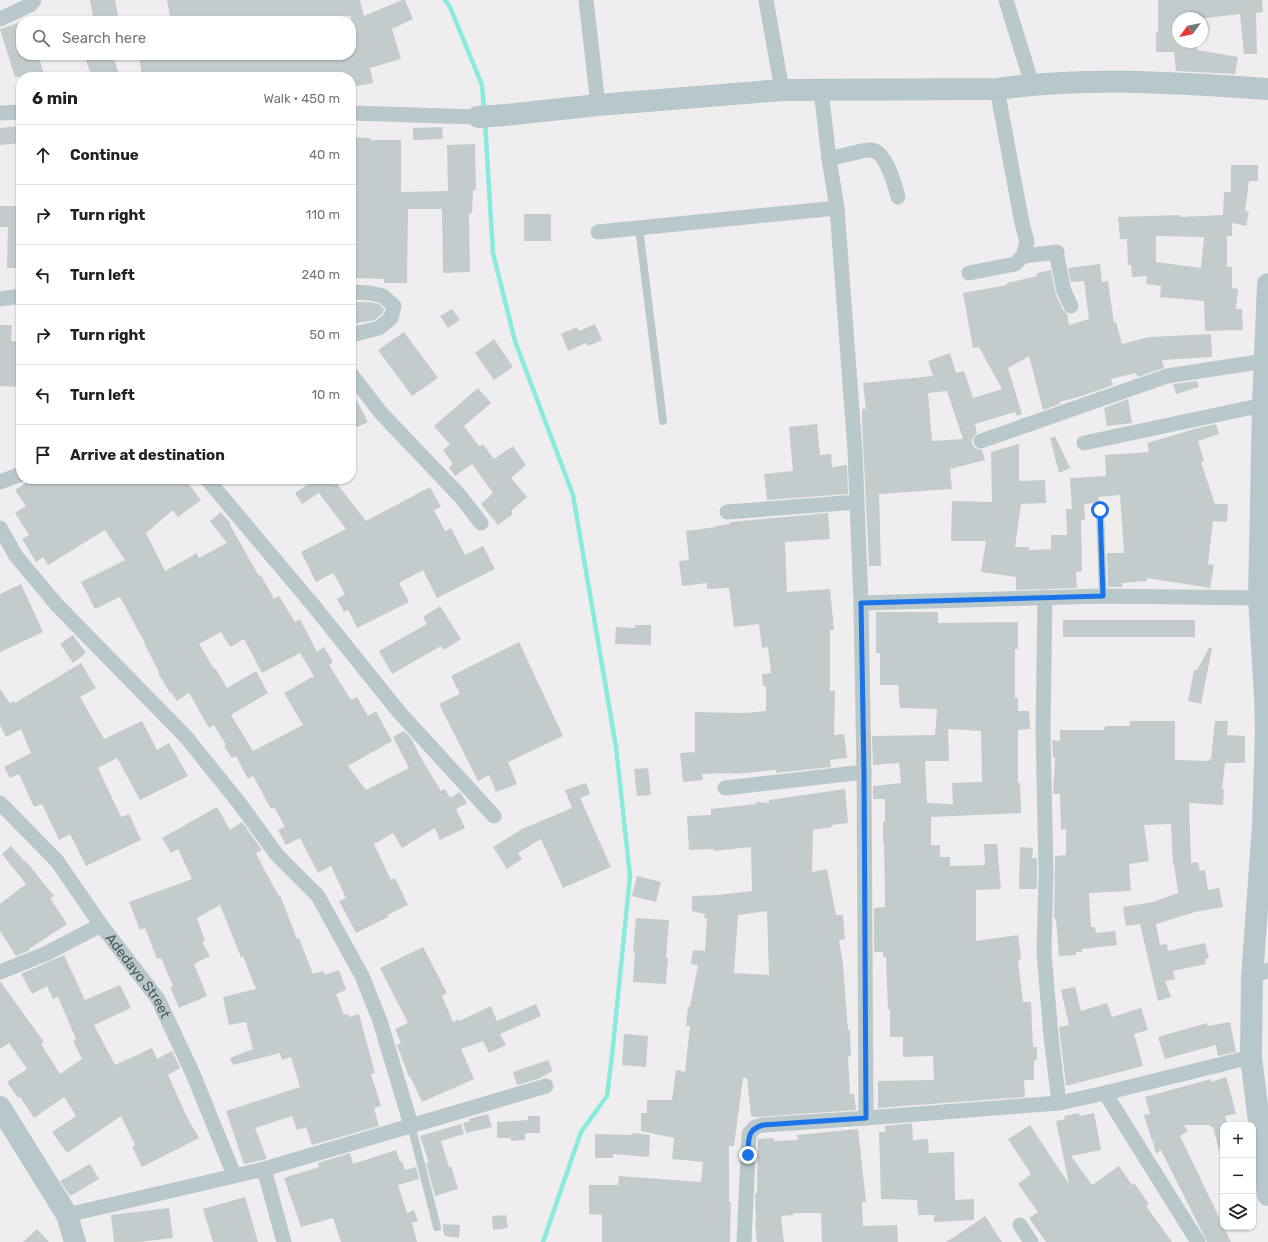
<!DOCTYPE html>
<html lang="en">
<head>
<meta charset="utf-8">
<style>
  body { margin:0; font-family:Rubik,sans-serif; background:#f6f6f6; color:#222 }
  .controls { position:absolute; right:12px; bottom:12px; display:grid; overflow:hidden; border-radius:8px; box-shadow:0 1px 3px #0004 }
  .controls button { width:36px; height:36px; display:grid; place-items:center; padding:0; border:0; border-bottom:1px solid #e0e0e0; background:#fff; color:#222; font:20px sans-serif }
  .compass { position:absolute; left:1172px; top:12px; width:36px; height:36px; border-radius:50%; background:#fff; box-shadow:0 1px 3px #0004; rotate:237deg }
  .stop { position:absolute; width:12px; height:12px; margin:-9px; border:3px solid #1a73e8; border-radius:50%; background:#fff }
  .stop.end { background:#1a73e8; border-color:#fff; box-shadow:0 1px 4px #0008 }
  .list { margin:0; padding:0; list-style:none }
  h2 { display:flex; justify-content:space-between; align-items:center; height:52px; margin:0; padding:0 16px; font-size:17px }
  h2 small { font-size:13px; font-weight:400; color:#767676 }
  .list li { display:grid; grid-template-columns:26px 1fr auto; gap:12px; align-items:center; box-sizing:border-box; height:60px; padding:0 16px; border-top:1px solid #e0e0e0 }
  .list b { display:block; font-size:15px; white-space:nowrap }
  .list em { font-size:13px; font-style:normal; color:#767676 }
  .icon { flex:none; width:22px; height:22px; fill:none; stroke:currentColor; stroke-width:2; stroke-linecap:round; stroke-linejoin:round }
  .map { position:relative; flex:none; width:1268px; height:1242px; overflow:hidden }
  .search { position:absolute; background:#fff; box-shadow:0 1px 3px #0004; left:16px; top:16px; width:340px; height:44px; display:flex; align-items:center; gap:10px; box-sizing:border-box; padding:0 14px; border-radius:16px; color:#767676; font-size:15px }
  .panel { position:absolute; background:#fff; box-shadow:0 1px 3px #0004; left:16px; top:72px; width:340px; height:412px; border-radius:16px }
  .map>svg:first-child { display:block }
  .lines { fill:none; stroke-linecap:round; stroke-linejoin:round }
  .stream { stroke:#89eade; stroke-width:4.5 }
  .building { fill:#c4cbcd; fill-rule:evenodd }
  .lane { stroke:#b9c8cb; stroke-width:8 }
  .street { stroke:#b9c8cb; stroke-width:15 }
  .secondary { stroke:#b6c8cc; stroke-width:22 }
  .route { stroke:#1a73e8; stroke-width:5 }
  .labels { text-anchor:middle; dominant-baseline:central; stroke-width:4; stroke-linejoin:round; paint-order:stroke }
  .street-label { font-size:14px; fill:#46585b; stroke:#fff }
</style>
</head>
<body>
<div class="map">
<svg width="1268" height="1242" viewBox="0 0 1268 1242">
  <rect width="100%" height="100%" fill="#f0edee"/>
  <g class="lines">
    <!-- stream -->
    <path class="stream" d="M445 0 450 7 482 85 484 110
      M485 122 493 253 515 341 573 495 616 747 630 876 612 1056 607 1096 581 1132 543 1242"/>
  </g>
  <!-- building -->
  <path class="building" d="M90 0H115L119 21H94Z
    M167 0H360L364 16 402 0H405L413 19 392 29 401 59 370 68 373 83 351 87V77H255L254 73 217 77H142L139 55H351V16L280 19V21H171Z
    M1158 0H1262L1263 12 1256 13 1257 54H1244L1240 14 1206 18H1178V42H1197V50L1238 57 1235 74 1176 71 1174 52H1156V32H1158Z
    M21 22V55H38L45 77H15L0 29Z
    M84 55H113L119 75 113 77H92Z
    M21 126V143L0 145V128Z
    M442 127 443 139 413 140V128Z
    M351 137 370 138V140H401V192L448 191 447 145 475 144 476 190H473L472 213H469L470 272 443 273 442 209H408L407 283H384V279L351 278Z
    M1231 165H1258V181H1249L1245 211 1249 212 1246 226 1232 223V236H1227V267H1232V288L1238 289 1236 309H1242L1243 330 1205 331 1204 301 1160 297 1161 286 1146 284 1147 276 1132 277 1131 265H1128L1127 239H1120L1118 217 1180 215V217L1223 215 1224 192H1231ZM1156 236 1204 237 1201 268 1156 262Z
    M0 206H21V268H7L8 227H0Z
    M524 214H551V241H524Z
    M1100 264 1102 282 1108 281 1114 323 1116 322 1122 344 1149 337 1211 334 1212 357 1162 360 1164 368 1137 377 1136 373 1111 379 1113 385 1082 396 1059 402 1060 404 1043 410 1029 356 1008 368 1022 414 1017 416 1015 412 975 424 977 433 972 439V444L975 448 982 450 985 460 950 469 952 489 879 494 881 566H869L862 421V409H866L863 383 933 376 928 361 950 353 956 373 964 371 973 398 1002 389 979 347 973 348 963 293 1007 285V283L1037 276V273L1051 270 1056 295 1063 310 1067 314 1069 325 1089 319 1084 281 1071 282 1068 268ZM947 391 963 439 932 441 928 393Z
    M351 302H369L379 304 384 309 383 313 375 320 351 324Z
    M452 309 460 320 448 328 440 316Z
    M595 324 602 340 588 346 586 343 568 351 561 334 577 327 579 331Z
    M0 325H12L11 341 21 342V387L0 386Z
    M404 332 438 378 412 396 378 350Z
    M494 339 513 367 494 380 475 353Z
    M1197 381 1199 387 1176 394 1173 384Z
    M478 388 491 403 464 426 479 446 483 444 494 459 513 446 526 465 511 478 527 497 511 511 513 514 498 525 481 504 493 493 472 464 455 476 449 467 453 464 443 450 450 445 434 426Z
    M351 389 368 422 351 430Z
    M1128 399 1132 423 1107 426 1104 408Z
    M817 424 820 455 831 454 832 467 847 465 848 494 767 500 764 474 793 471 789 427Z
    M1216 424 1219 434 1198 441 1204 461 1201 462 1215 504H1228L1227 522 1213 521 1208 564 1214 565 1210 588 1147 578V581L1122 583V587H1108L1107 553H1124L1120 495 1098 497 1099 503 1084 504 1085 520H1081L1082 571 1076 572 1077 588 1016 590V577L981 572 986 541H951L952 501 992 502 991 452 1019 444V481L1045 480 1046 503 1021 504 1015 547H1029V550L1051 549V535H1067L1066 509H1072L1070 478 1106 476 1105 455 1149 452 1147 443 1198 428Z
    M1055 436 1070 468 1059 473 1050 438Z
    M32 479H141L146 484 152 479H185L201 500 178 517 173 510 146 533 165 571 197 553 199 558 227 543 210 521 221 512 231 524 230 525 259 576 261 575 274 599 279 596 295 622 300 619 317 652 324 647 333 662 329 665 351 700 357 697 368 716 376 711 392 741 348 766 366 790 409 768 393 737 404 731 411 738 420 756 441 791 445 789 450 798 460 792 467 803 456 809 465 828 440 840 435 828 402 848 393 833 374 844 391 880 395 878 408 905 387 915 388 917 356 933 339 901 346 898 331 866 318 873 300 838 286 845 278 830 285 827 274 807 271 809 253 776 248 779 236 756 232 758 224 746 226 745 214 725 209 728 189 693 177 701 171 692 170 693 158 673 159 672 144 643H145L120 597 95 609 81 582 125 560 105 530 48 565 43 557 36 562 22 539 29 535 15 513 26 506 15 490ZM221 632 230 647 244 639 262 673 300 653 314 676 284 693 303 725 253 751 231 715 268 693 256 671 227 688 215 668 214 669 199 644Z
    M316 479H330L334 485 337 484 366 521 430 487 441 507 434 510 445 531 451 528 465 555 483 546 495 569 437 598 423 570 399 583 409 602 357 628 348 610 344 612 337 599 345 594 333 573 316 582 301 552 346 529 319 493 302 504 295 493Z
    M828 513 830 539 785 542 787 592 830 589 834 630H830V691H835L834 735 844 734 847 758 830 760 831 767 776 773V770L734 774V773L702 774 703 780 683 782 680 753 695 752V712L744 713 766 711V686H763L762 674 771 673 768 647 762 648 759 624 734 627 729 588 707 589V583L682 586 679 561 689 560 686 531 716 527V526L730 524V522Z
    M21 584 43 632 0 652V594Z
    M440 606 461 639 444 650 441 646 392 674 379 651 427 624 423 617Z
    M876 612H938V623L1018 622V649H1015V698H1018V711H1029L1030 729 1018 730V783H1020L1021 813 931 817V845H940V857H950V866L985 865 984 844H997L1001 889 976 890V941L1018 935 1021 959 1018 960 1023 1002H1031L1033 1047H1037V1060H1034V1080H1024L1025 1097 878 1108V1081L934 1080 933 1056 903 1057V1037H890V1009L888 1010 886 957H883V952H874V908L885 907V901L884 842H883V822H885V799H873V786L901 783 899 763 873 765 872 736 935 735 937 709 900 708 898 685H880V653H876ZM948 729 981 731 982 782 952 783 953 804 927 803 925 761H949Z
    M1063 620H1195V637H1063Z
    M635 625H651V645L615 644 616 627 635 628Z
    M73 635 86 653 73 663 60 644Z
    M519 642 563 736 508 762 517 784 496 792 489 775 478 781 439 704 460 694 451 676Z
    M1209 648H1212L1201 704 1188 701 1194 670H1197Z
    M81 663 96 688 80 697 104 739 142 721 157 750 169 743 188 776 140 800 117 758 98 768 121 817 129 814 141 840 86 866 70 834 59 840 42 804 34 807 19 774 10 778 4 767 31 753 21 729 6 737 0 725V689L10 703 13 701 15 703Z
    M1130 721H1175V760L1209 761V759H1211L1215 721H1228L1227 735 1245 736V763H1225L1222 789H1224L1223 805 1189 803 1191 863 1198 862 1200 871 1205 870 1208 890 1219 888 1223 907 1195 912 1156 924 1160 945 1167 944 1168 951 1205 943 1209 958 1205 959 1206 964 1173 971 1175 979 1165 981 1171 997 1158 1001 1140 924 1126 926 1123 907 1153 902 1178 893 1174 864 1173 865 1171 824 1144 825 1149 861 1129 864 1131 891 1089 893 1091 927H1095L1096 933 1115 931 1117 945 1082 949V952H1076V955L1059 956 1056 919H1054L1055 856 1066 855V829L1061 830 1060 794H1053L1055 758 1053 757 1052 740 1060 741V730H1104L1105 726H1130Z
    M648 768 651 795 637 796 634 769Z
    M586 783 590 794 580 798 611 867 563 888 541 839 518 853 522 859 507 869 493 847 522 829 572 808 565 790Z
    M845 789 848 823 831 825 832 827 813 830 812 872 827 869 836 915H843L845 939 839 940 843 965 848 1030H850L851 1056H848L850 1094H854L856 1110 757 1117 751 1116 747 1078H743L734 1146H729V1202H731L730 1242H602V1215L589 1214V1185H618L619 1176 701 1182 703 1162 672 1159 674 1138 641 1131V1113H647V1100H672L676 1070 685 1072 690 1026H686L688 1007H690L698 965 691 964 693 950 705 951 707 918H704L705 914 692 911V896L718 895 752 891 751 847 714 851V849L689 850 687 816 711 815V809L756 804V802L769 803V800ZM767 911 769 975 734 973 738 915Z
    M217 807 230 830 242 822 262 850 256 853 266 873 279 896 280 895 297 939 299 938 313 974 323 971 325 975 339 970 346 990 336 994 344 1015 348 1014 349 1017 359 1014 375 1073 371 1074 381 1106 374 1108 379 1126 312 1145 306 1127 297 1130 292 1116 255 1128 267 1159 244 1164 226 1111 300 1087 291 1057 282 1060 280 1053 233 1065 230 1058 253 1049 246 1022 229 1025 223 997 256 989 243 956 241 957 220 905 197 918 205 941 202 942 210 956 194 964 207 996 179 1008 170 987 173 986 161 958 157 959 145 928 140 930 129 902 192 879 178 849 171 853 162 838Z
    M11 846 24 861 25 860 54 896 50 898 67 924 29 949 30 950 16 956 0 931V904L26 884 2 854Z
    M1020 847 1033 848 1032 858H1037V889H1019Z
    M637 876 661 882 656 902 632 896Z
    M636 918 669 920 666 958H668L666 984 633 982 635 952 633 951Z
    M423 947 447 993 442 996 453 1022 458 1019 459 1021 491 1006 497 1021 536 1004 541 1016 500 1034 506 1045 489 1053 483 1041 461 1049 474 1079 422 1102 410 1076 409 1077 397 1045 401 1043 395 1029 408 1023 380 968Z
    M64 955 85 1000 120 985 131 1008 94 1025 115 1065 152 1048 157 1059 172 1051 180 1068 168 1075 188 1119 199 1138 142 1167 132 1147 135 1145 121 1116 67 1153 52 1132 76 1116 64 1097 34 1118 20 1097 18 1098 7 1082 27 1069 9 1043 0 1049V981L44 1042 41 1044 60 1074 82 1059 73 1041 76 1039 58 997 53 999 47 986 32 994 21 974Z
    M1075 987 1081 1011 1107 1003 1112 1017 1141 1008 1148 1030 1134 1034 1143 1066 1066 1086 1059 1027 1069 1025 1061 990Z
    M1230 1022 1236 1052 1218 1056 1216 1045 1165 1059 1158 1037 1207 1023 1208 1026Z
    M624 1034 648 1036 646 1067 622 1065Z
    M548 1060 553 1071 538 1079 517 1085 513 1072Z
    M1226 1077 1232 1098 1236 1114 1225 1116 1227 1123 1223 1124V1150H1219L1213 1127H1210V1125H1184L1188 1131 1180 1136 1231 1242H1207L1161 1150 1156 1154 1153 1142 1156 1140 1152 1141 1144 1115 1150 1114 1145 1097 1211 1079V1082Z
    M1079 1113 1080 1116 1094 1113 1101 1150 1071 1156 1092 1185 1119 1166 1132 1185 1134 1183 1149 1204 1146 1206 1172 1242H1046L1029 1218 1038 1212 1018 1184 1031 1174 1008 1139 1030 1125 1069 1184 1056 1121 1065 1119 1064 1116Z
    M488 1114 492 1127 466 1133 463 1123 470 1121 469 1119Z
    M528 1116H540V1133H525V1140L511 1141V1138H497V1122L528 1120Z
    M912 1123 913 1140 928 1139 929 1153 954 1152 955 1200 974 1199V1220L934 1222V1215H918L917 1200 881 1199 879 1132H885V1126Z
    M461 1124 464 1134 441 1141 449 1167 451 1166 458 1189 435 1196 426 1163H429L420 1136Z
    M858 1129 866 1202H862L863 1226 897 1225 898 1242H822L821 1213H793V1215L781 1216 784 1242H757L755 1222H756L755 1199V1193H757L758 1139 774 1138V1141L798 1140 797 1135Z
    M633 1133 650 1135 649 1157 613 1154V1158H595V1134L632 1135Z
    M396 1150 400 1162 402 1161 405 1170 416 1167 419 1179 398 1185 407 1213 414 1210 418 1221 412 1223 417 1242H341L333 1218 301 1227 284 1178 319 1167 318 1163 350 1153 353 1164Z
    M90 1164 99 1179 70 1196 60 1181Z
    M245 1197 258 1242H213L203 1209Z
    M169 1208 173 1238 138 1242H114L111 1215Z
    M506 1215 508 1228 493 1230 492 1216Z
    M985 1216 1002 1242H946L966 1229Z
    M443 1224 460 1225 459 1238 445 1236 443 1231Z
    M37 1229 49 1242H23Z"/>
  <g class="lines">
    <!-- lane -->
    <path class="lane" d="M639 228 663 421
      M1100 510 1103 596
      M411 1125 437 1227"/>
    <!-- street -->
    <g class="street">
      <path d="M586 0 598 105"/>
      <path d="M766 0 782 90"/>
      <path d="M1006 0 1032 84"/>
      <path d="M0 19 30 5 34 0"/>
      <path d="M821 90 829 159 837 208 855 451 861 603 864 772 866 1118"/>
      <path d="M0 113 21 112"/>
      <path d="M351 113 478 117"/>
      <path d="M829 159C839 157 863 149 872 150 886 152 895 185 898 197"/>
      <path d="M598 232 837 208"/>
      <path d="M1023 256 1057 252V257L1064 291 1071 306"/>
      <path d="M969 273 1015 264 1023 256 1027 242 1022 223 997 89"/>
      <path d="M351 292 370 293 383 296 394 306 391 318 379 328 351 335"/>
      <path d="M0 299 21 296"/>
      <path d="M351 374 381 413 460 496 481 523"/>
      <path d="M981 441 1167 376 1265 361"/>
      <path d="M1084 443 1263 405"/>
      <path d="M207 479 313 605 399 712 494 816"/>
      <path d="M0 482 21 474"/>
      <path d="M727 512 857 502"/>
      <path d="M0 528 16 556 57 605 186 737 240 804 277 855 318 896 362 976 380 1021 411 1125"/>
      <path d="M1045 597 1043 731 1046 872 1044 953 1051 1036 1059 1103"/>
      <path d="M861 603 1103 596 1259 598"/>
      <path d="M725 788 864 772"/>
      <path id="s1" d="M0 803 57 861 101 925 158 999 193 1074 234 1175"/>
      <path d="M0 972 45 954 101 925"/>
      <path d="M1252 977 1268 970"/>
      <path d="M1105 1093 1198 1242"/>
      <path d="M264 1169 284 1242"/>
      <path d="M67 1215 264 1169 546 1086"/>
      <path d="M1020 1225 1031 1242"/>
      <path d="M744 1242 749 1134 755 1127 763 1125 866 1118 1059 1103 1105 1093 1251 1057"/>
    </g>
    <!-- secondary -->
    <path class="secondary" d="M478 117 506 115 598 105 782 90 997 89C1087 76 1178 83 1268 89
      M1268 284 1263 405 1259 598 1265 696 1266 730 1263 826 1252 977 1251 1057 1268 1195
      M0 1107 67 1215 75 1242"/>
  </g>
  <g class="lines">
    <!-- route -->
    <path class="route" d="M748 1155C749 1140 746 1130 763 1125L866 1118 864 772 861 603 1103 596 1100 510"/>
  </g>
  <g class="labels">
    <!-- street labels -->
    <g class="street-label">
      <text stroke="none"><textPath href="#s1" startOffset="222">Adedayo Street</textPath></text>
    </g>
  </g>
</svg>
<div class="controls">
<button>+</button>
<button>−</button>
<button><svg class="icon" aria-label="layers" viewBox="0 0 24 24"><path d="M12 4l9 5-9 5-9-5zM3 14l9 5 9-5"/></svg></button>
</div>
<svg class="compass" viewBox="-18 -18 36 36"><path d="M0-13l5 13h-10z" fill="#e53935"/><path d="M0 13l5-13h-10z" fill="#767676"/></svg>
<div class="stop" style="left:1100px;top:510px"></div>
<div class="stop end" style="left:748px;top:1155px"></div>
<div class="search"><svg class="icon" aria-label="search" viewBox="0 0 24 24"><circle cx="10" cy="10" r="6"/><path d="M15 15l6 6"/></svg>Search here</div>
<section class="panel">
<h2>6 min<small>Walk · 450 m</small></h2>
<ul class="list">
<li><svg class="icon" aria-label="ahead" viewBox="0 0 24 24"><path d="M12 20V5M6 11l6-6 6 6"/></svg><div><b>Continue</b></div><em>40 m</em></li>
<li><svg class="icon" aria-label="right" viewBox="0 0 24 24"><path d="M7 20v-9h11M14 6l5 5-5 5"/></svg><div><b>Turn right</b></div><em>110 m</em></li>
<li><svg class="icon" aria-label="left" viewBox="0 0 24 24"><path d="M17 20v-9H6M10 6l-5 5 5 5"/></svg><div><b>Turn left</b></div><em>240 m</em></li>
<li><svg class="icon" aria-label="right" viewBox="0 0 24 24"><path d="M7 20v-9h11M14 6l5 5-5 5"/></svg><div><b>Turn right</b></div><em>50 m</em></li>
<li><svg class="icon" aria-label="left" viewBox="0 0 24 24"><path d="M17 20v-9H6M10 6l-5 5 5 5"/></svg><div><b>Turn left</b></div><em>10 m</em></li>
<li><svg class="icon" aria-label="arrive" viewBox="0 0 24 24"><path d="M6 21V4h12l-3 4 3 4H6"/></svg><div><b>Arrive at destination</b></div></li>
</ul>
</section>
</div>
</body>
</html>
